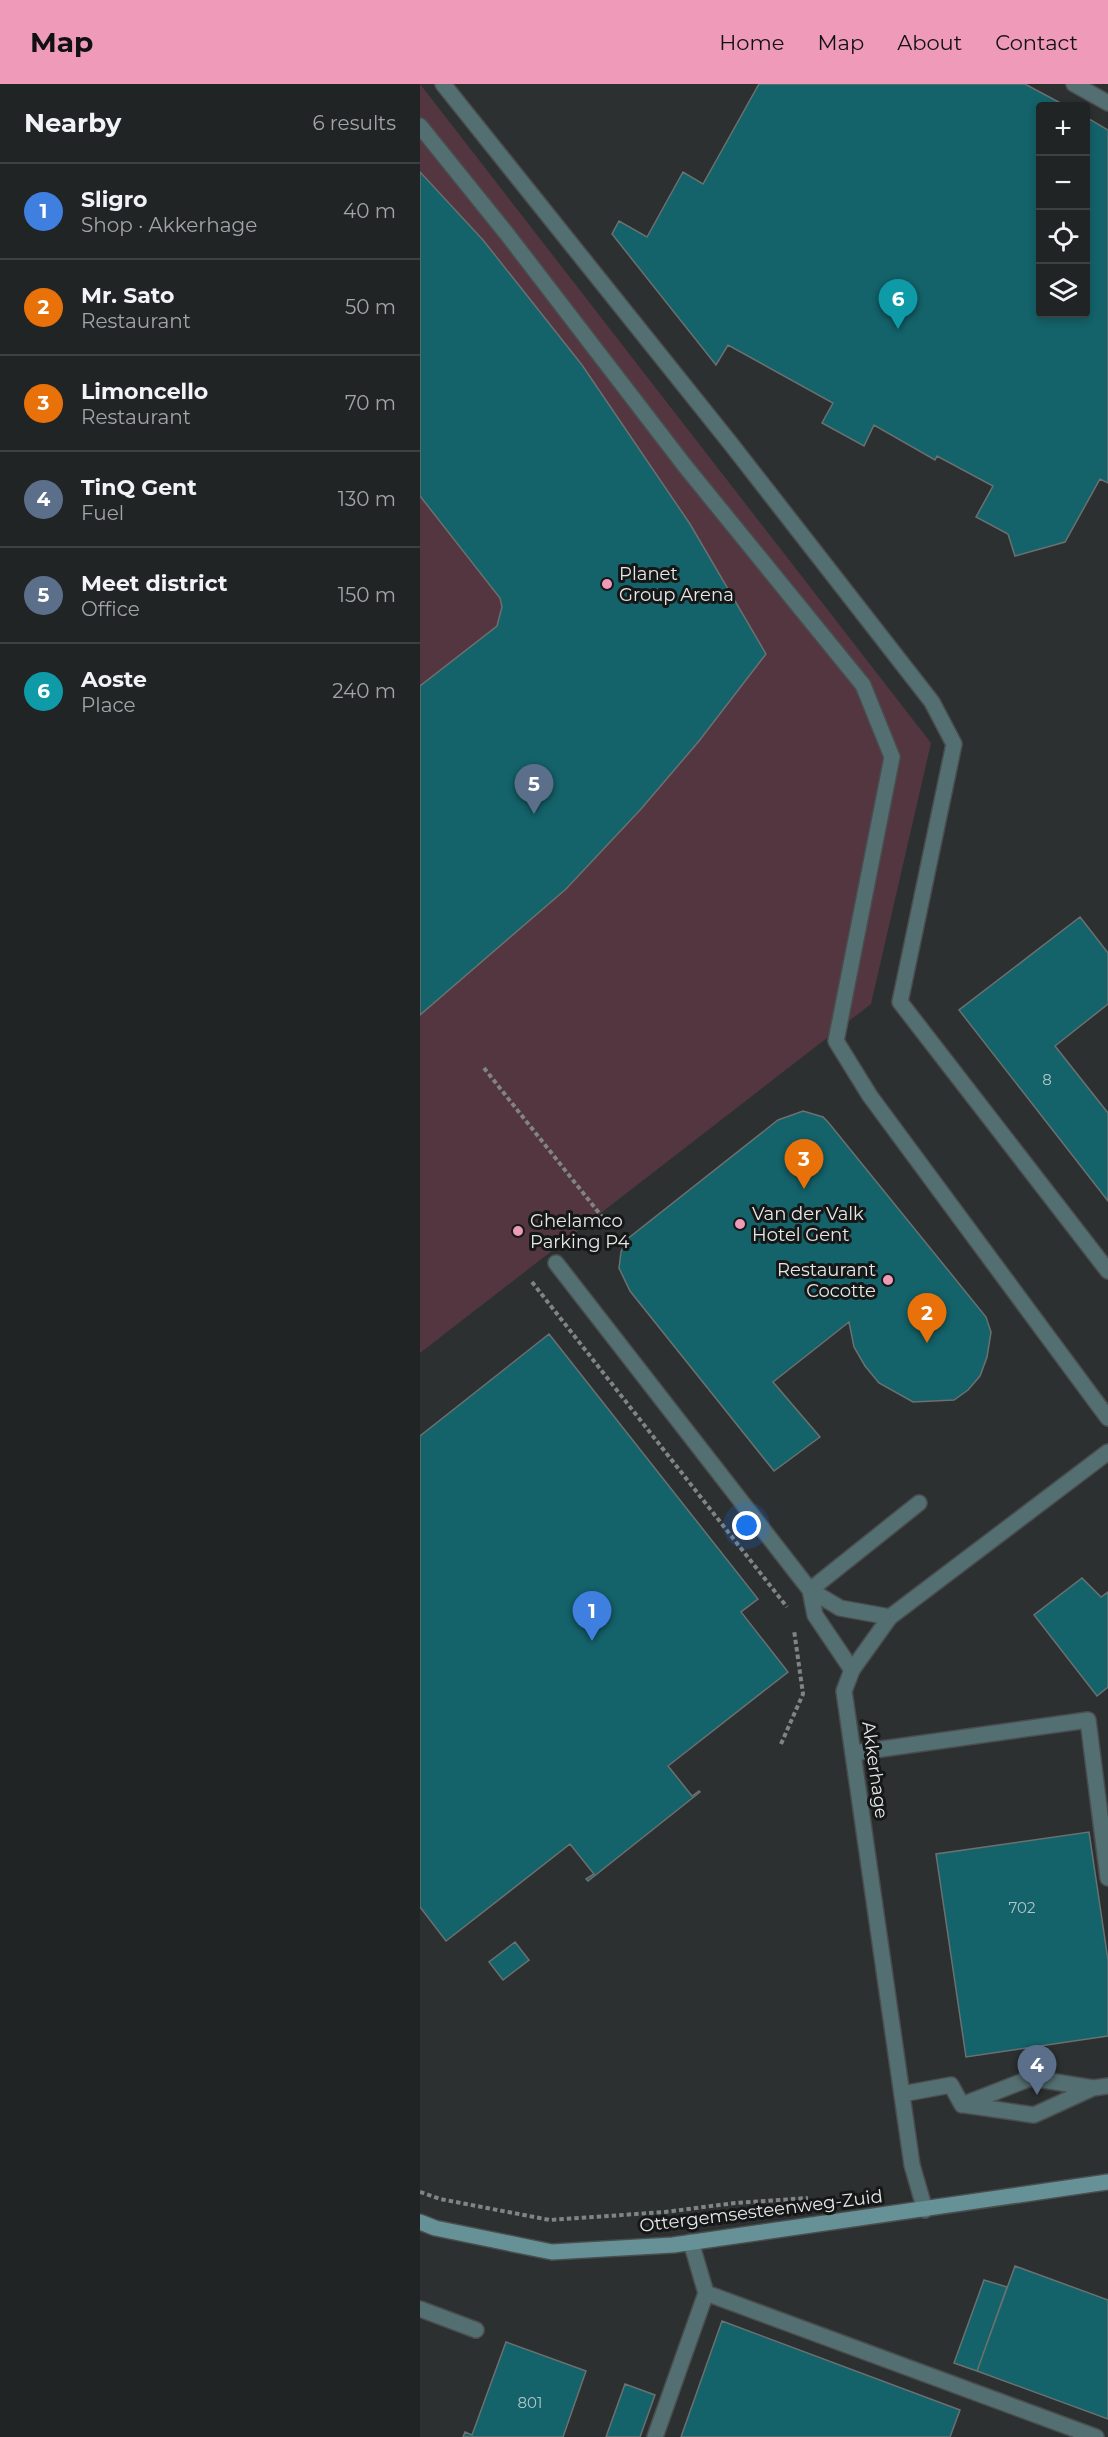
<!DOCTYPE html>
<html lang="en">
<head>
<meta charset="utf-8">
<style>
  body { margin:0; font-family:Montserrat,sans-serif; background:#2d3032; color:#f1f3f6 }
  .controls { position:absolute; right:18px; top:18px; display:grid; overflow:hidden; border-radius:6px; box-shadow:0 3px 9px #0003 }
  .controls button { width:54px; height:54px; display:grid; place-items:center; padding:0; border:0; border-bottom:2px solid #3e4142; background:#212425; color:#f1f3f6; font:30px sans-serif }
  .you { position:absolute; left:327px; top:1442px; width:21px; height:21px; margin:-15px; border:4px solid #fff; border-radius:50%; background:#1a73e8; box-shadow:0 0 0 9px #1a73e833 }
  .badge { display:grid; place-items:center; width:39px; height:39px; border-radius:50%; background:#ef9ab8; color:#fff; font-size:20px; font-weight:700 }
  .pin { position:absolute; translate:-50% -50px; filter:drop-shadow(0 2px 3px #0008) }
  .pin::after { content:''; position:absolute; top:32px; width:21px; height:18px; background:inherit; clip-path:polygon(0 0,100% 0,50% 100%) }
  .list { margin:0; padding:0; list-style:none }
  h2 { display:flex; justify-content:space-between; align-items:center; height:78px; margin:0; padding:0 24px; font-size:26px }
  h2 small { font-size:20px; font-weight:400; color:#a2a4a7 }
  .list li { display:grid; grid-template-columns:39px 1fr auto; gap:18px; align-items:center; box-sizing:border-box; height:96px; padding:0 24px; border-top:2px solid #3e4142 }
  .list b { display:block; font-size:22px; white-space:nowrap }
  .list p { margin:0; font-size:20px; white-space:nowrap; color:#a2a4a7 }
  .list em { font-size:20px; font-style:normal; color:#a2a4a7 }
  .icon { flex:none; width:33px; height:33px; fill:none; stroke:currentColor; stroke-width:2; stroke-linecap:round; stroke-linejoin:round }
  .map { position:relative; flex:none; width:688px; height:2353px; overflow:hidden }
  header { display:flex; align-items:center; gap:36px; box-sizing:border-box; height:84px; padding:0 30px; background:#ef9ab8; color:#111 }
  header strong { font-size:28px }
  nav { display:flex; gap:33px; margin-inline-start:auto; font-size:21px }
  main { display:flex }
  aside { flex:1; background:#212425 }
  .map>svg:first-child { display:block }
  .green { fill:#533640 }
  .building { fill:#14626a; stroke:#6b7070; stroke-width:1.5 }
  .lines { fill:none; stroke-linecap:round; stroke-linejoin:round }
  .lane-casing { stroke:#4a4d4e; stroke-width:18 }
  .street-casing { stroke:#4a4d4e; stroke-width:18 }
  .secondary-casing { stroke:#4a4d4e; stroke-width:18 }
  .path { stroke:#818485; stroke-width:4; stroke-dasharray:4.5 3; stroke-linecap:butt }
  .lane { stroke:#546f72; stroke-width:15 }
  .street { stroke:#546f72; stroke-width:15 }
  .secondary { stroke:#669297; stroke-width:15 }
  .poi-dot { fill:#ef9ab8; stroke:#161818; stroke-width:2 }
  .labels { text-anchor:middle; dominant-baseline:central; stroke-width:6; stroke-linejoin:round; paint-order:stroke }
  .number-label { font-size:15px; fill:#b1c6c8 }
  .poi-label { font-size:18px; fill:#e5e7e8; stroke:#161818; text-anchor:start }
  .street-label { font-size:18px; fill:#e5e7e8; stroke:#161818 }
</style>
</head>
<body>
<header>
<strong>Map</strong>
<nav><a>Home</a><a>Map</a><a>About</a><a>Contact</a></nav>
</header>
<main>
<aside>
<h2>Nearby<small>6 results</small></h2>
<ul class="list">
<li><span class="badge" style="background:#3f7fe0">1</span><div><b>Sligro</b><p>Shop · Akkerhage</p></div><em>40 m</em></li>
<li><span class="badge" style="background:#e8710a">2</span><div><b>Mr. Sato</b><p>Restaurant</p></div><em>50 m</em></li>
<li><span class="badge" style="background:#e8710a">3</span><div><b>Limoncello</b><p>Restaurant</p></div><em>70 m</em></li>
<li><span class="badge" style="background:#5c6f8a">4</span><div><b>TinQ Gent</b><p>Fuel</p></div><em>130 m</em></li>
<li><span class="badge" style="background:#5c6f8a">5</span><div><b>Meet district</b><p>Office</p></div><em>150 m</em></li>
<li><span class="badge" style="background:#0f9aa8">6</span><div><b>Aoste</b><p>Place</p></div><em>240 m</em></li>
</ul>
</aside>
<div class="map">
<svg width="688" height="2353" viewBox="0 0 688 2353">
  <rect width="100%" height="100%" fill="#2c3031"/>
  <!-- green -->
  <path class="green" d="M0 0 511 659 451 920 0 1269Z"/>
  <!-- building -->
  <path class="building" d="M339 0H605L646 22H620V230H666V33L688 46V399L680 395 645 458 595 472 588 450 556 433 573 402 517 372 515 376 454 341 444 362 402 339 413 319 308 261 296 281 192 150 199 137 227 153 263 88 283 100Z
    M0 88 63 156 162 281 270 440 346 570 279 657 221 725 146 805 0 931V602L77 542 82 523 80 514 0 412Z
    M660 833 688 869V920L635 962 688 1029V1117L539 926Z
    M383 1027 403 1033 408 1038 566 1233 571 1248 567 1273 560 1292 548 1306 534 1316 493 1318 459 1299 445 1282 434 1263 429 1238 353 1298 400 1353 354 1387 210 1207 199 1184 201 1168 206 1156 358 1036Z
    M129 1250 338 1515 321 1528 368 1588 248 1682 272 1712 279 1707 280 1708 168 1797 166 1795 174 1790 150 1760 26 1857 0 1823V1352Z
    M662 1494 681 1513 688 1508V1603L677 1612 614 1531Z
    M669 1748 688 1876V1952L546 1973 516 1770Z
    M95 1858 109 1876 83 1896 69 1878Z
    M595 2182 688 2216V2335L557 2287Z
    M564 2196 587 2203 557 2287 534 2279Z
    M302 2237 540 2326 530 2353H261Z
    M86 2258 166 2287 143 2353H43L45 2348 52 2351Z
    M205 2300 235 2311 220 2353H186Z"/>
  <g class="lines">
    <defs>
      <path id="lane" d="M23 0 311 360 512 618 534 660 480 918 688 1187
        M654 0 688 19
        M0 42 87 150 265 382 443 601 472 673 416 957 450 1012 688 1334
        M136 1179 390 1506 420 1524 470 1533
        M390 1506 499 1419
        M390 1506 395 1531 432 1586
        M433 1669 668 1636 688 1794
        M482 2010 531 2001 542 2021 611 1994 673 2004 688 2002
        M545 2021 614 2031 673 2004
        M286 2209 676 2353
        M0 2225 56 2246
        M235 2353 286 2209 271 2158"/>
      <path id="street" d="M505 2126 492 2081 424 1607 432 1586 470 1533 688 1368"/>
      <path id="secondary" d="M0 2138 15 2144 132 2168 253 2161 688 2098"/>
    </defs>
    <!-- lane casing -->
    <use href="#lane" class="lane-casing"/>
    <!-- street casing -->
    <use href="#street" class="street-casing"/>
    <!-- secondary casing -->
    <use href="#secondary" class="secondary-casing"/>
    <!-- path -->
    <path class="path" d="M64 984 187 1139
      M112 1198 367 1523
      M361 1660 383 1610 374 1546
      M0 2108 20 2115 130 2136 245 2128 315 2119 388 2114"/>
    <!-- lane -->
    <use href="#lane" class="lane"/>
    <!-- street -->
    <use href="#street" class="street"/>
    <!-- secondary -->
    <use href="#secondary" class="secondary"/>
  </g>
  <!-- markers -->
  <g class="poi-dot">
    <circle cx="187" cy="500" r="6"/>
    <circle cx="320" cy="1140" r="6"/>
    <circle cx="98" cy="1147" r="6"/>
    <circle cx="468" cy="1196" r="6"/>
  </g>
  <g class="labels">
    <!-- number labels -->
    <g class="number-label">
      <text x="627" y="995">8</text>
      <text x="602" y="1823">702</text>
      <text x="110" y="2318">801</text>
    </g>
    <!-- poi labels -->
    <g class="poi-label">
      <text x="199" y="490">Planet<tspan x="199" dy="21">Group Arena</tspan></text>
      <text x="332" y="1130">Van der Valk<tspan x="332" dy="21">Hotel Gent</tspan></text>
      <text x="110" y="1137">Ghelamco<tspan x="110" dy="21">Parking P4</tspan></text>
      <text x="456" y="1186" text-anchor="end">Restaurant<tspan x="456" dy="21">Cocotte</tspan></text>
    </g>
    <!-- street labels -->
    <g class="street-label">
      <text transform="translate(455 1686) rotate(82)">Akkerhage</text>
      <text transform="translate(341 2127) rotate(-7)">Ottergemsesteenweg-Zuid</text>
    </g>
  </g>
</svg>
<div class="controls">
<button>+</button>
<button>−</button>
<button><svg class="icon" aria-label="locate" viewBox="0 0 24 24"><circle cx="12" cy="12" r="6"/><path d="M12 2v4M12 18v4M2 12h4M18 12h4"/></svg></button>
<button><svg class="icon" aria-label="layers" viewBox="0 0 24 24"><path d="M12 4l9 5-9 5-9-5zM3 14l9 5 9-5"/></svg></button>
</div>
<div class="you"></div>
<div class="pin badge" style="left:172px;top:1557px;background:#3f7fe0">1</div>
<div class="pin badge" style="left:507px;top:1259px;background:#e8710a">2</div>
<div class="pin badge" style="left:384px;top:1105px;background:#e8710a">3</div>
<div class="pin badge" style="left:617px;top:2011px;background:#5c6f8a">4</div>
<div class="pin badge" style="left:114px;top:730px;background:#5c6f8a">5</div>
<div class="pin badge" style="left:478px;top:245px;background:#0f9aa8">6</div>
</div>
</main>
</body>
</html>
